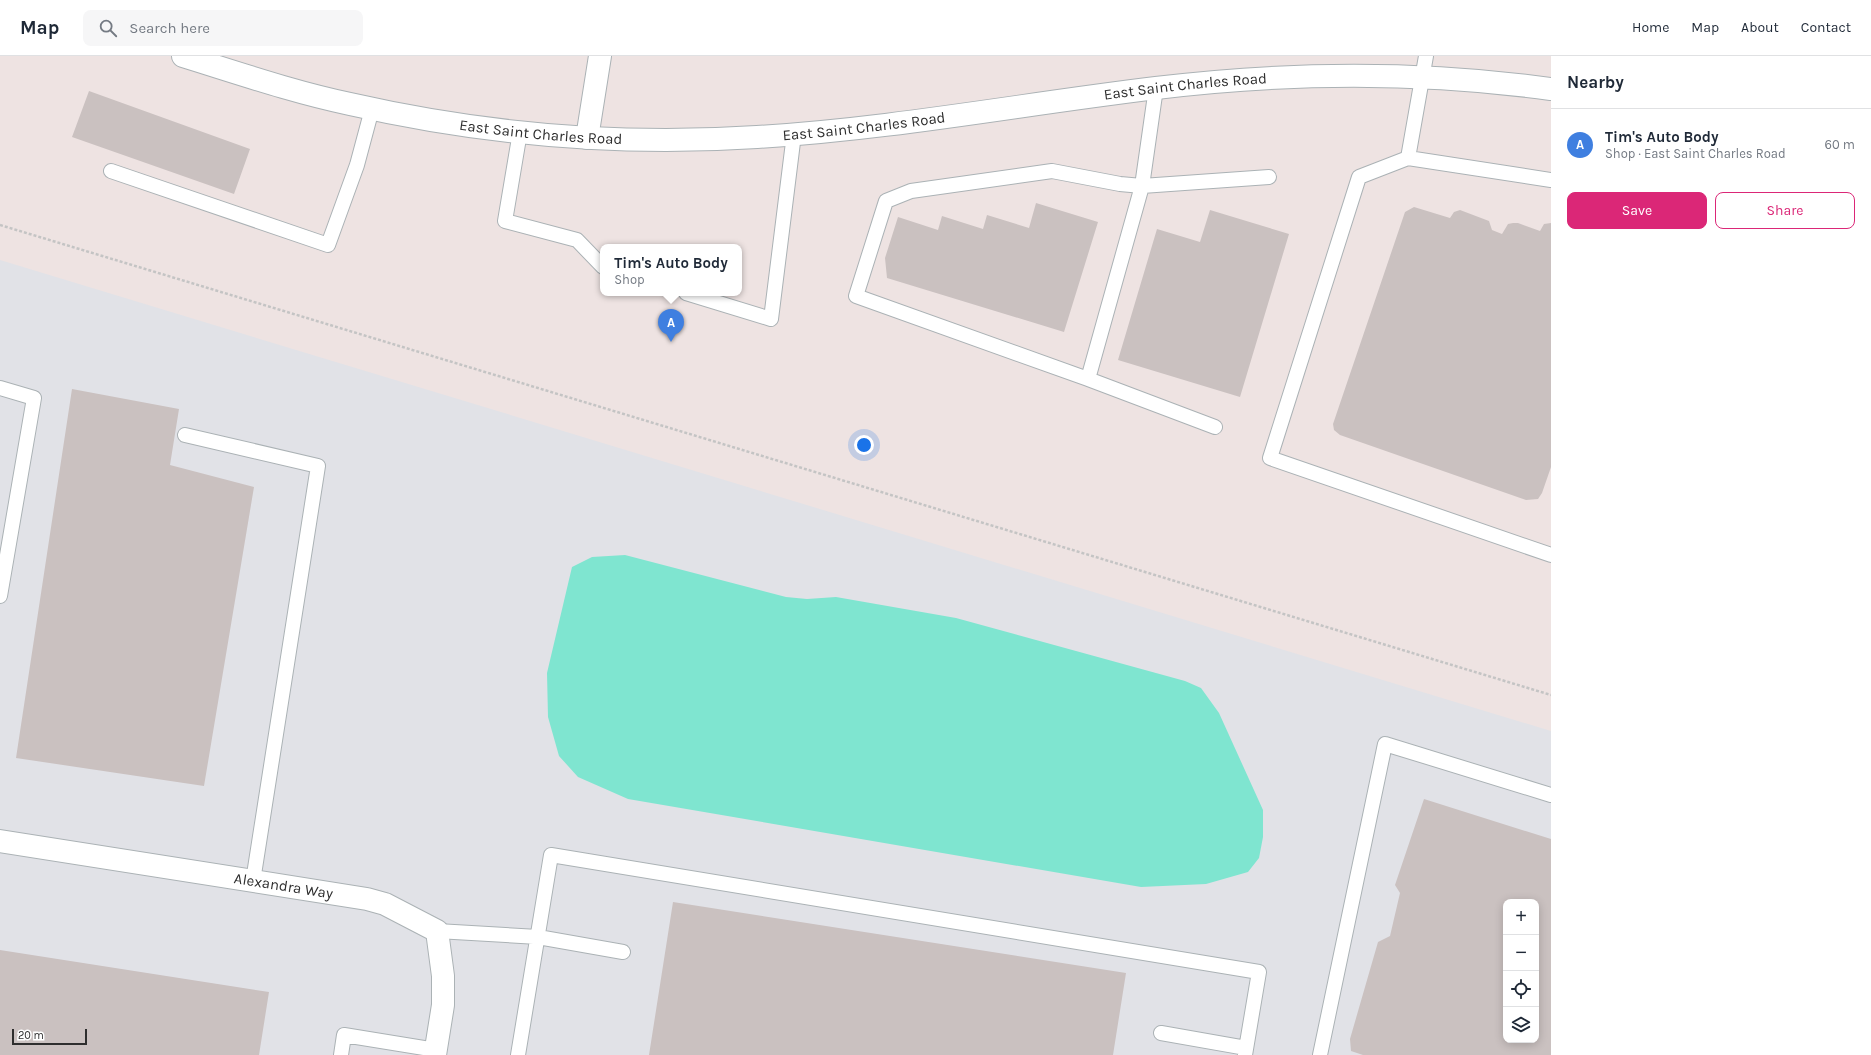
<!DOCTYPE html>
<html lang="en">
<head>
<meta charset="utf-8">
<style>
  body { margin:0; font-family:Karla,sans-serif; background:#f6f6f7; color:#1f2937 }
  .controls { position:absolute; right:12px; bottom:12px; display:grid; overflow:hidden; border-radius:8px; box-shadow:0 2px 10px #0003 }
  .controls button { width:36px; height:36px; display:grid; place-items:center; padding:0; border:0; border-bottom:1px solid #e0e1e3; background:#fff; color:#1f2937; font:20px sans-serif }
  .scale { position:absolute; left:12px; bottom:10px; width:75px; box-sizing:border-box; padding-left:4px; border:2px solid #2e2e2e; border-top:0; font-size:11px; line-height:14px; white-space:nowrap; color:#2e2e2e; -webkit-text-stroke:3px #fff; paint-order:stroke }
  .you { position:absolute; left:864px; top:389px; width:14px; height:14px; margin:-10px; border:3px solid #fff; border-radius:50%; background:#1a73e8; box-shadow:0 0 0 6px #1a73e833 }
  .badge { display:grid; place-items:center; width:26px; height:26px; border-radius:50%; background:#db2777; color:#fff; font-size:13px; font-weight:700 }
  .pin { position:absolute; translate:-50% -33px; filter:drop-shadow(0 1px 2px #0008) }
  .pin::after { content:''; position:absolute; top:21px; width:14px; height:12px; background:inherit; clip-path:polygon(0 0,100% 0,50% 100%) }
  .popup { position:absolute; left:600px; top:188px; width:142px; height:52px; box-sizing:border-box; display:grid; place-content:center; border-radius:8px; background:#fff; filter:drop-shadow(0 1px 3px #0005); font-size:13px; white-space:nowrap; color:#747a83 }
  .popup b { font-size:15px; color:#1f2937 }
  .popup::after { content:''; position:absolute; left:50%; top:100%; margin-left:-8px; border:8px solid transparent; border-top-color:#fff }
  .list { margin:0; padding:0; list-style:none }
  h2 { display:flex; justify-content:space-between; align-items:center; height:52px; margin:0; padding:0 16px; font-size:17px }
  h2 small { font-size:13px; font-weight:400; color:#747a83 }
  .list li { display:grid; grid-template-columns:26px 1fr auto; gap:12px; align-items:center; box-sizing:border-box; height:72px; padding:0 16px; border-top:1px solid #e0e1e3 }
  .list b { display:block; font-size:15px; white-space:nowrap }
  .list p { margin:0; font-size:13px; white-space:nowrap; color:#747a83 }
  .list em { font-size:13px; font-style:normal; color:#747a83 }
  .actions { display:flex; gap:8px; padding:12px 16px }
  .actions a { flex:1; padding:9px 0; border:1px solid #db2777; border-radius:8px; text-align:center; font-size:14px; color:#db2777 }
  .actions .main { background:#db2777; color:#fff }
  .icon { flex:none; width:22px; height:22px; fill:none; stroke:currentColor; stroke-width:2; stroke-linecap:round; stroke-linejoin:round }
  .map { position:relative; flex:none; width:1551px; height:999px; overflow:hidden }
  header { display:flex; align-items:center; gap:24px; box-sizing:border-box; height:56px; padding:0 20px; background:#fff; border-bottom:1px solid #e0e1e3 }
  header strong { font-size:19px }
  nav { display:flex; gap:22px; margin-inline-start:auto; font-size:14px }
  .search { width:280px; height:36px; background:#f6f6f7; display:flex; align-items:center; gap:10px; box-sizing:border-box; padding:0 14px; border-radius:8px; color:#747a83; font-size:15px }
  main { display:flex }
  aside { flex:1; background:#fff }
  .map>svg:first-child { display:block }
  .industrial { fill:#e1e2e7; fill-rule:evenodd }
  .water { fill:#7fe5d0 }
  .building { fill:#cac1c0; fill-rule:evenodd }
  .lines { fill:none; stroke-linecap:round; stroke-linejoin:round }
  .service-casing { stroke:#abb2b5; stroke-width:16 }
  .minor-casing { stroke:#abb2b5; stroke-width:24 }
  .tertiary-casing { stroke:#abb2b5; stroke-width:24 }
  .path { stroke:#c4c4c4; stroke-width:2.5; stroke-dasharray:3 2; stroke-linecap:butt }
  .service { stroke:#fff; stroke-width:14 }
  .minor { stroke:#fff; stroke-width:22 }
  .tertiary { stroke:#fff; stroke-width:22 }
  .labels { text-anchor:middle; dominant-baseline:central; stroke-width:3.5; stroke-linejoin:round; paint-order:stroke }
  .street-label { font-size:15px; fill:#2e2e2e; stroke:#fff }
</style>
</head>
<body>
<header>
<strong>Map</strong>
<div class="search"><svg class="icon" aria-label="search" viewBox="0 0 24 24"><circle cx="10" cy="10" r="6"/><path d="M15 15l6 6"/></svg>Search here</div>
<nav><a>Home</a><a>Map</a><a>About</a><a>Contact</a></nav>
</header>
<main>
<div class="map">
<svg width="1551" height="999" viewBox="0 0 1551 999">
  <rect width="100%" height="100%" fill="#eee3e2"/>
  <!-- industrial -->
  <path class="industrial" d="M0 204 1551 675V999H0ZM1506 846H1536V984H1506Z"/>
  <!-- water -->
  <path class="water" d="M625 499 786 541 807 543 836 541 956 562 1185 625 1201 632 1219 657 1263 754V781L1259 802 1248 816 1206 828 1141 831 628 743 578 721 559 700 548 661 547 617 572 511 592 501Z"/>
  <!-- building -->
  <path class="building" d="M89 35 250 93 234 138 72 81Z
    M1036 147 1098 166 1064 276 887 222 885 202 898 161 938 174 942 160 983 173 987 159 1029 172Z
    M1414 151 1450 162 1454 156 1460 154 1489 165 1492 174 1502 178 1508 168 1513 167H1518L1540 175 1544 168 1551 167V411L1542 437 1538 443 1526 444 1340 379 1334 374 1333 368 1405 156Z
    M1210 154 1289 178 1240 341 1118 304 1157 173 1200 186Z
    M72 333 179 353 170 409 254 431 204 730 16 702Z
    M1424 743 1551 783V999H1363L1351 995 1350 983 1378 886 1390 880 1400 837 1395 829ZM1506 846H1536V984H1506Z
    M673 846 1126 917 1113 999H649Z
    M0 894 269 936 259 999H0Z"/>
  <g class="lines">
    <defs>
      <path id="service" d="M1426 0 1408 102 1551 124
        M1156 32 1142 130 1269 121
        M520 76 505 165 577 184 603 211
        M1408 102 1359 121 1270 402 1551 499
        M111 115 328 189 357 109 372 53
        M686 237 771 263 794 78
        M1088 323 856 240 886 145 911 135 1052 115 1120 128 1142 130 1088 323 1215 371
        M0 332 34 342 0 540
        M185 379 318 410 253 825
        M437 875 538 881 623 896
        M1161 977 1246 992
        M341 999 344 979 436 994
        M518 999 551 799 1259 916 1245 999
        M1320 999 1385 688 1551 739"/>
      <g id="minor">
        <path d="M587 82 600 0"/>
        <path id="s1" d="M0 785 367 843 385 848 437 875 443 920V949L435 999"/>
      </g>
      <g id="tertiary">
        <path id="s2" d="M183 0C238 17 293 36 350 48 482 78 621 90 757 81 891 73 1023 48 1156 32 1288 16 1420 15 1551 33"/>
      </g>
    </defs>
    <!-- service casing -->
    <use href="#service" class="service-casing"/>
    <!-- minor casing -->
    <use href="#minor" class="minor-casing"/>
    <!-- tertiary casing -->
    <use href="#tertiary" class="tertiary-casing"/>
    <!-- path -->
    <path class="path" d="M0 169 1551 639"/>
    <!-- service -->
    <use href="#service" class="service"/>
    <!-- minor -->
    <use href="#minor" class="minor"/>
    <!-- tertiary -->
    <use href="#tertiary" class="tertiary"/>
  </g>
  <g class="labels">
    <!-- street labels -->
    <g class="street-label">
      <text stroke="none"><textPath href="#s2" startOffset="1015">East Saint Charles Road</textPath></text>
      <text stroke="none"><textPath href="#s2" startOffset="691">East Saint Charles Road</textPath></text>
      <text stroke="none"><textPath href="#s2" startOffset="367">East Saint Charles Road</textPath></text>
      <text stroke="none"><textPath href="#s1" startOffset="287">Alexandra Way</textPath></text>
    </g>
  </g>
</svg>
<div class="controls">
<button>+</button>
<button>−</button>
<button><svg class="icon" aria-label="locate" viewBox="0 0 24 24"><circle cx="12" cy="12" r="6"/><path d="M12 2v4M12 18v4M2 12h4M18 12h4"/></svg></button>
<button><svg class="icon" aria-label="layers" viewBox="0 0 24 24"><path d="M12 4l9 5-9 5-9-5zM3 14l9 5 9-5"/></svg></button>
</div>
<div class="scale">20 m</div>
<div class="you"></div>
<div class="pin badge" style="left:671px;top:286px;background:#3f7fe0">A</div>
<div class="popup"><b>Tim's Auto Body</b>Shop</div>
</div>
<aside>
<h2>Nearby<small></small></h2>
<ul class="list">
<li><span class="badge" style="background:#3f7fe0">A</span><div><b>Tim's Auto Body</b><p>Shop · East Saint Charles Road</p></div><em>60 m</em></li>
</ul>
<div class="actions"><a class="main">Save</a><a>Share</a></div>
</aside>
</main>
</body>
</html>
